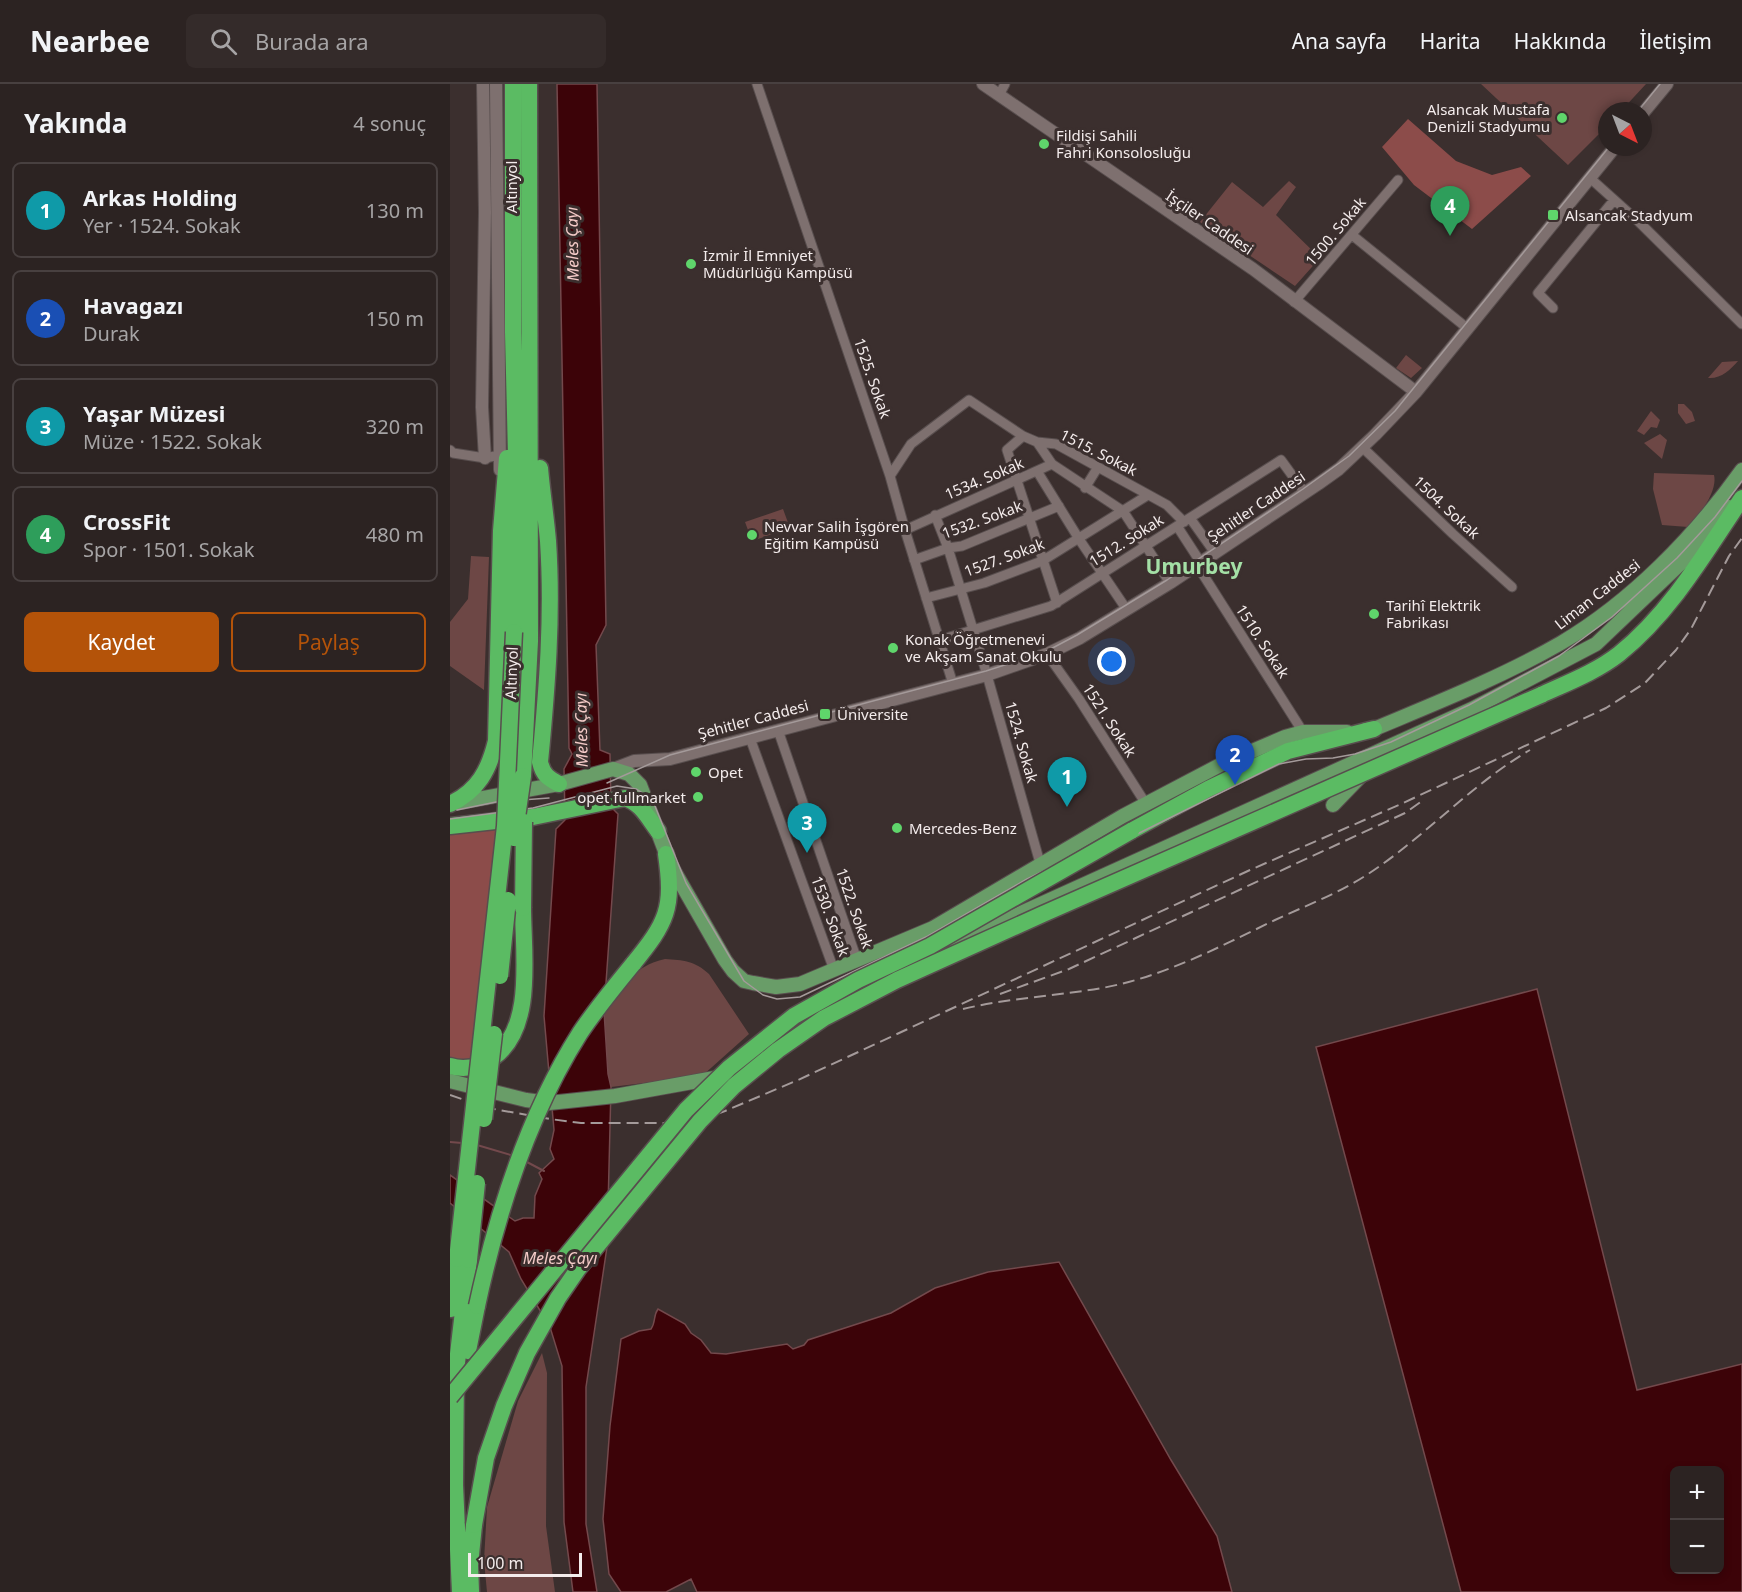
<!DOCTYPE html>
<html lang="tr">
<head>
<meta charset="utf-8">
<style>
  body { margin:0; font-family:"Noto Sans",sans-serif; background:#342b2a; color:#f1f3f6 }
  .controls { position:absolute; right:18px; bottom:18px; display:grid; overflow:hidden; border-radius:9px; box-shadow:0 3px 9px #0003 }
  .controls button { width:54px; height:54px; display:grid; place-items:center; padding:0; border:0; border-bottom:2px solid #484040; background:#2c2322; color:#f1f3f6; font:30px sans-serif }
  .compass { position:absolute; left:1148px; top:18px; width:54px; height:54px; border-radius:50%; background:#2c2322; box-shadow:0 3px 9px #0003; rotate:138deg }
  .scale { position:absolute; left:18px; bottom:15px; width:114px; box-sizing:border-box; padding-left:6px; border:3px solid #f4ecec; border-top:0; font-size:16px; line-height:21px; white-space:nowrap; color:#f4ecec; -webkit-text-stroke:4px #3b2f2e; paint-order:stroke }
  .you { position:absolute; left:662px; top:578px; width:21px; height:21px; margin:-15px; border:4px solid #fff; border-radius:50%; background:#1a73e8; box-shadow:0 0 0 9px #1a73e833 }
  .badge { display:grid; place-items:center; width:39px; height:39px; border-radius:50%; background:#b45309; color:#fff; font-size:20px; font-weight:700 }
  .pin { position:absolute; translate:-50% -50px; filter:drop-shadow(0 2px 3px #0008) }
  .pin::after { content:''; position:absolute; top:32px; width:21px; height:18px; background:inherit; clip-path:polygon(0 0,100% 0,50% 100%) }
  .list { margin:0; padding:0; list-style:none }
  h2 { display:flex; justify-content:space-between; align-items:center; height:78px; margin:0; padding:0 24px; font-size:26px }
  h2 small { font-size:20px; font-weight:400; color:#a6a4a5 }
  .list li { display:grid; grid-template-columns:39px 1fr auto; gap:18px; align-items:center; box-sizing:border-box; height:96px; margin:0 12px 12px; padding:0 12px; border:2px solid #484040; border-radius:9px }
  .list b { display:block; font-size:22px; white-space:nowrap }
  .list p { margin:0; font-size:20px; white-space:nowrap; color:#a6a4a5 }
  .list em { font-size:20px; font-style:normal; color:#a6a4a5 }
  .actions { display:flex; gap:12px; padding:18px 24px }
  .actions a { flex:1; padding:14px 0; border:2px solid #b45309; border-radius:9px; text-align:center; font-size:21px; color:#b45309 }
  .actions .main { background:#b45309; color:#fff }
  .icon { flex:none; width:33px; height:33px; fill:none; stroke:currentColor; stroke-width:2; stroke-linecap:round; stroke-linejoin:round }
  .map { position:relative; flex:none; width:1292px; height:1508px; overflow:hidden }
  header { display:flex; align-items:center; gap:36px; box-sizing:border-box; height:84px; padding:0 30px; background:#2c2322; border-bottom:2px solid #484040 }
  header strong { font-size:28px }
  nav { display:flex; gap:33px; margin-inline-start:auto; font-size:21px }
  .search { width:420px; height:54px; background:#342b2a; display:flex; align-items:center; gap:15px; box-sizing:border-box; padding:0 21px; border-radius:9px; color:#a6a4a5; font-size:22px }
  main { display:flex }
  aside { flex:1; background:#2c2322 }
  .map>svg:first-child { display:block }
  .green { fill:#6d4745 }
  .forest { fill:#8c4c4a }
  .water { fill:#3c0308; stroke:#73494c; stroke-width:1.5; fill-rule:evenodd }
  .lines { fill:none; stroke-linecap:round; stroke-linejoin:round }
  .stream { stroke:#73494c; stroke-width:2 }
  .street-casing { stroke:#584e4e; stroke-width:11 }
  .secondary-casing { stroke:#584e4e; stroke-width:14 }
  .primary-casing { stroke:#584e4e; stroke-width:16 }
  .highway-casing { stroke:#584e4e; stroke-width:19 }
  .street { stroke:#7e706f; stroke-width:9 }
  .secondary { stroke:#7e706f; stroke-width:12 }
  .primary { stroke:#699d68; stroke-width:14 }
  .highway { stroke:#5bbb63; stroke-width:16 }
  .tram { stroke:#a49a9a; stroke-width:1.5 }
  .rail { stroke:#a49a9a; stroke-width:2; stroke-dasharray:12 6; stroke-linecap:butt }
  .highway-bridge-casing { stroke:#584e4e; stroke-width:19; stroke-linecap:butt }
  .highway-bridge { stroke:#5bbb63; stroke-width:16 }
  .poi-dot { fill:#5fd56b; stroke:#3b2f2e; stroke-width:2 }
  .labels { text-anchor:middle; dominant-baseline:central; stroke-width:6; stroke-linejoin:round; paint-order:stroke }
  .poi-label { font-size:15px; fill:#f4ecec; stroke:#3b2f2e; text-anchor:start }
  .street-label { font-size:15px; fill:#f4ecec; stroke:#3b2f2e }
  .water-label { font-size:16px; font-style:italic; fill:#f4cbc8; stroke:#3b2f2e }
  .district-label { font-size:21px; font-weight:bold; fill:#a4e0a6; stroke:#3b2f2e }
</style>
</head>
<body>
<header>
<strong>Nearbee</strong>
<div class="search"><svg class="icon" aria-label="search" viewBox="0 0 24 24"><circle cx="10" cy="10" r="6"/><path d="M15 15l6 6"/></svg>Burada ara</div>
<nav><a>Ana sayfa</a><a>Harita</a><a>Hakkında</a><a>İletişim</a></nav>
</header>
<main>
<aside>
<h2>Yakında<small>4 sonuç</small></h2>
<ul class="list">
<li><span class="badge" style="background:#0f9aa8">1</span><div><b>Arkas Holding</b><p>Yer · 1524. Sokak</p></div><em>130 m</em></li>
<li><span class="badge" style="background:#1a4fb4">2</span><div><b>Havagazı</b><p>Durak</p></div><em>150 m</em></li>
<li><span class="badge" style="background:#0f9aa8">3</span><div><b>Yaşar Müzesi</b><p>Müze · 1522. Sokak</p></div><em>320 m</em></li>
<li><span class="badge" style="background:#2e9e5b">4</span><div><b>CrossFit</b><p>Spor · 1501. Sokak</p></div><em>480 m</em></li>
</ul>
<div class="actions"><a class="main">Kaydet</a><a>Paylaş</a></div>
</aside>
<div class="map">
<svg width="1292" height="1508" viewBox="0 0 1292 1508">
  <rect width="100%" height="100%" fill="#3b2f2e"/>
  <!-- green -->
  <path class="green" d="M1031 0H1196L1171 27H1157V42L1118 81Z
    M839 97 846 103 826 131 870 174 845 202 750 138 782 98 813 123Z
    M956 271 972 284 961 294 946 284Z
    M1288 277C1280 286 1271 295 1258 294L1272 278Z
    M1228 320H1234L1242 328 1245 337 1236 340 1228 329Z
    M1201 327 1210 336 1207 344 1201 343 1194 351 1187 347Z
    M1210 350 1217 356 1212 375 1194 359Z
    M1204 389 1264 391C1268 407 1249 432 1238 443L1212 441 1203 405Z
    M333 425 340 444 302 457 295 438Z
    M21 472 39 473 34 606 0 582V538L18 515Z
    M215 875C233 876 245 877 259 890L299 950 252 992 161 1003 158 990 154 927C173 903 183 882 215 875Z
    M92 1269 97 1289 96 1442 105 1508H37L34 1477 37 1423 68 1317Z"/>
  <!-- forest -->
  <path class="forest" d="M958 35 1006 77 1042 91 1071 83 1081 92 1022 145 964 101 932 63Z
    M47 742 22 978 0 974V748Z"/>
  <!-- water -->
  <path class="water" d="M107 0H147L156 541 146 561 150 666 160 670 161 723 168 730 154 927 158 990 161 1003 157 1163 136 1303V1440L147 1508H123L114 1438 112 1282 100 1243 71 1195 59 1168 0 1119V1091L65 1137 73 1134H84L85 1112 92 1095 89 1089 104 1075 100 1065 104 1046 94 932 106 745 115 736 114 685 122 670 119 664Z
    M1087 905 1187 1306 1292 1280V1508H1011L866 963ZM1270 1386V1486H1224V1386Z
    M609 1178 721 1376 767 1452 782 1508H247L241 1495 216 1508H171L159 1490 153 1435 160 1342 171 1255 189 1247 201 1245C206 1238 203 1232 208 1225L235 1240 241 1249 251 1256 261 1269 276 1270 337 1260 343 1265 354 1261 358 1256 441 1229 485 1204 538 1188Z"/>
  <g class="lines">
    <!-- stream -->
    <path class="stream" d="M0 1058 12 1059
      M27 1061 64 1072
      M75 1077 94 1087"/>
    <defs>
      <path id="street" d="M307 0 440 392 455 446 503 600
        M549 11 555 0
        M1140 94 1189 138 1292 240
        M902 151 1017 244
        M844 218 948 96
        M1103 224 1088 209 1164 116
        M573 352 557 366 607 519
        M912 363 1003 450 1062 503
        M0 366 3 369 35 374 50 371
        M602 380 673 427 720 499
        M587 387 629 455 677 526
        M440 392 461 360 519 316 573 352 587 358 606 360 717 421 734 438
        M635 404 648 383
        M485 431 498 464 537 591 590 779
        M740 434 765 469
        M727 442 751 479
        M455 446 602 380 587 358
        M464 476 498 464 512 462 609 422
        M747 481 853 648
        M476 514 534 499 592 477 698 411
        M490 556 601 522 831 376 855 409
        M597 570 629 615 696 720
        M328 646 407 876
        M300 654 384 886"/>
      <path id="secondary" d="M33 0 35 128 32 323 35 374
        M46 0 50 386
        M533 0 803 185 966 308
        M1193 29 1217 0
        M163 685 184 677 220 675 537 591 597 570 630 554 720 499 868 400 889 385 925 351 966 308 1165 63"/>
      <path id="primary" d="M916 646 924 645C986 619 1052 593 1111 559 1182 517 1244 453 1292 386
        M6 719 109 700 163 685 179 690 190 701 220 780 275 876 283 887 294 897 303 899 326 903 350 900 483 844 673 732 772 680 835 653 853 648H897
        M883 721 911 692
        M378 921 529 848 1022 625 1146 560 1231 479 1279 423
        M0 997 76 1016 99 1019 165 1012 270 993"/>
      <path id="highway" d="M63 0V248L67 411 64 548
        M90 384C92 408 96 433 98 457 103 531 97 605 90 678 93 691 98 694 109 700
        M1091 611C1117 599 1146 588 1169 570 1221 528 1255 469 1292 414
        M73 692 80 557 79 0
        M0 720C28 707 39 686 46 657L51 447 57 374
        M0 742 83 733 175 714C191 719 198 734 208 747
        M681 747 758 705 838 667 924 645
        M183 880C217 838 224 825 216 770
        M0 982C16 987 30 983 44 973 85 943 73 869 73 824
        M1 1225 7 1175
        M18 1267 27 1222
        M21 1507 20 1481 24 1441
        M10 1508 5 1401 6 1287 19 1176"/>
    </defs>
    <!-- street casing -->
    <use href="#street" class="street-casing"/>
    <!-- secondary casing -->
    <use href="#secondary" class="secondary-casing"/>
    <!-- primary casing -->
    <use href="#primary" class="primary-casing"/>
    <!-- highway casing -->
    <use href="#highway" class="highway-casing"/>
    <!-- street -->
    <use href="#street" class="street"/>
    <!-- secondary -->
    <use href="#secondary" class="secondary"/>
    <!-- primary -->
    <use href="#primary" class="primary"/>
    <!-- highway -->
    <use href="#highway" class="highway"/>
    <!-- tram -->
    <path class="tram" d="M1188 27 1210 0
      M157 699 220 671 536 587 595 568 627 551 717 496 853 405 899 372 945 327 1159 63
      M7 726 46 718 99 714
      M0 735 83 724 167 702 186 705 200 714 205 722 236 799 294 897 313 911 327 915 350 913 478 852 577 795 602 783 671 758 829 680 856 675 883 674 905 670 941 658 1019 621 1109 572 1162 533 1227 474 1265 433 1292 397"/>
    <!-- rail -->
    <path class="rail" d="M550 910 619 885 955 729 972 717
      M513 925C559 914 606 912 652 904 713 893 769 863 825 836 855 822 887 810 915 792 973 755 1020 701 1080 666
      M0 1011 38 1024 100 1035 131 1039H222L251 1036 275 1027 348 996 800 786 951 720 1156 624 1195 599 1226 566 1241 545 1279 472 1292 454"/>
    <defs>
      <path id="highway-bridge" d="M64 754 73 692
        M73 824 74 738
        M50 892 58 816
        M34 1035 44 950
        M7 1175 55 742 64 548
        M19 1176 27 1099
        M27 1222C47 1129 78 1031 130 949 146 925 165 902 183 880
        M0 1313 236 1026 279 984 344 932 408 896 480 862 681 747
        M24 1441 36 1374 54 1322 77 1269 108 1214 128 1185 250 1037 284 1002 328 966 374 934 447 896 593 830 1091 611"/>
    </defs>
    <!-- highway-bridge casing -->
    <use href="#highway-bridge" class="highway-bridge-casing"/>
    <!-- highway-bridge -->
    <use href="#highway-bridge" class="highway-bridge"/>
  </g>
  <!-- markers -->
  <g class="poi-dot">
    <circle cx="1112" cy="34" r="6"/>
    <circle cx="594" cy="60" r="6"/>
    <rect x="1097" y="125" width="12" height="12" rx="3"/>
    <circle cx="241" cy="180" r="6"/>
    <circle cx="302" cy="451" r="6"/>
    <circle cx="924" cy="530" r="6"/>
    <circle cx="443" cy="564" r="6"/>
    <rect x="369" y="624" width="12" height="12" rx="3"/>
    <circle cx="246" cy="688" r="6"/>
    <circle cx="248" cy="713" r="6"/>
    <circle cx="447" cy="744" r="6"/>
  </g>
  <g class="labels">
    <!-- poi labels -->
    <g class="poi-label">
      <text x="1100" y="25" text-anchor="end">Alsancak Mustafa<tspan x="1100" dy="17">Denizli Stadyumu</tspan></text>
      <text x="606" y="51">Fildişi Sahili<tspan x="606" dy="17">Fahri Konsolosluğu</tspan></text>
      <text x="1115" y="131">Alsancak Stadyum</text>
      <text x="253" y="171">İzmir İl Emniyet<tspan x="253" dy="17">Müdürlüğü Kampüsü</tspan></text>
      <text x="314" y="442">Nevvar Salih İşgören<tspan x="314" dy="17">Eğitim Kampüsü</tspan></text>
      <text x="936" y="521">Tarihî Elektrik<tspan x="936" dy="17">Fabrikası</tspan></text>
      <text x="455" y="555">Konak Öğretmenevi<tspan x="455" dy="17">ve Akşam Sanat Okulu</tspan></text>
      <text x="387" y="630">Üniversite</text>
      <text x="258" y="688">Opet</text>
      <text x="236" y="713" text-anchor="end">opet fullmarket</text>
      <text x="459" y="744">Mercedes-Benz</text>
    </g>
    <!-- street labels -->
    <g class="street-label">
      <text transform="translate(61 103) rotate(-90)">Altınyol</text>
      <text transform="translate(760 138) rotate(34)">İşçiler Caddesi</text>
      <text transform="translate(885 147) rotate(-50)">1500. Sokak</text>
      <text transform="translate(423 294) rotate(71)">1525. Sokak</text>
      <text transform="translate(649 368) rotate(27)">1515. Sokak</text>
      <text transform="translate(534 394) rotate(-23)">1534. Sokak</text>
      <text transform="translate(806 422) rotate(-34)">Şehitler Caddesi</text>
      <text transform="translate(997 423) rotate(43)">1504. Sokak</text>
      <text transform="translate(532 435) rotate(-20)">1532. Sokak</text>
      <text transform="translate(676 456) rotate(-32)">1512. Sokak</text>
      <text transform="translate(554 473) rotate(-20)">1527. Sokak</text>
      <text transform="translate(1147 510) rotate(-38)">Liman Caddesi</text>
      <text transform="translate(813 557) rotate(57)">1510. Sokak</text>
      <text transform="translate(61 589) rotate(-88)">Altınyol</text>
      <text transform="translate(303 635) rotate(-15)">Şehitler Caddesi</text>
      <text transform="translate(660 636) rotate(57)">1521. Sokak</text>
      <text transform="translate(572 658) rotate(74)">1524. Sokak</text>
      <text transform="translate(405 824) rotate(71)">1522. Sokak</text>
      <text transform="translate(381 832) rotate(70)">1530. Sokak</text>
    </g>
    <!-- water labels -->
    <g class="water-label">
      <text transform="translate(122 160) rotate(-91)">Meles Çayı</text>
      <text transform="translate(131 646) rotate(-91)">Meles Çayı</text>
      <text x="110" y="1174">Meles Çayı</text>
    </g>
    <!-- district labels -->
    <g class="district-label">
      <text x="744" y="482">Umurbey</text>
    </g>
  </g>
</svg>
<div class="controls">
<button>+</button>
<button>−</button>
</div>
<svg class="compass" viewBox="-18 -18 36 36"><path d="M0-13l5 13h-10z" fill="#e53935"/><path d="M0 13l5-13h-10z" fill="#a6a4a5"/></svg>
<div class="scale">100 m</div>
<div class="you"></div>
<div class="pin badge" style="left:617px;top:723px;background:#0f9aa8">1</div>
<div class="pin badge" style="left:785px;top:701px;background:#1a4fb4">2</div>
<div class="pin badge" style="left:357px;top:769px;background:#0f9aa8">3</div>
<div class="pin badge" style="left:1000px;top:152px;background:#2e9e5b">4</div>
</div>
</main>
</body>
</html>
